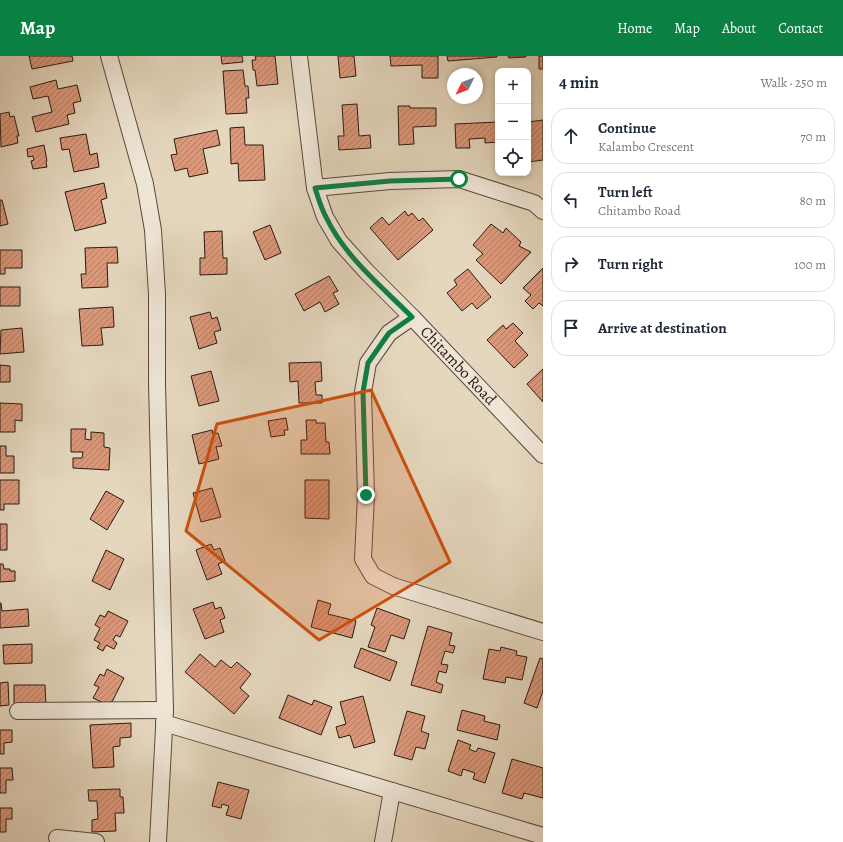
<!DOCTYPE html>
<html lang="en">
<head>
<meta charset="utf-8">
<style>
  body { margin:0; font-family:Alegreya,serif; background:#f2f2f3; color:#1f2937 }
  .controls { position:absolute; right:12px; top:12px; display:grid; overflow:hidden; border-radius:8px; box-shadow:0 2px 6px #0003 }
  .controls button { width:36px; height:36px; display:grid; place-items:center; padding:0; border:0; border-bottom:1px solid #e0e1e3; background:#fff; color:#1f2937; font:20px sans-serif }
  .compass { position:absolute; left:447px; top:12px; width:36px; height:36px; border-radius:50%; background:#fff; box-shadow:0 2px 6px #0003; rotate:227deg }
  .stop { position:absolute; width:12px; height:12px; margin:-9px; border:3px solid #0b8043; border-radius:50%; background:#fff }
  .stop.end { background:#0b8043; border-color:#fff; box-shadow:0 1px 4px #0008 }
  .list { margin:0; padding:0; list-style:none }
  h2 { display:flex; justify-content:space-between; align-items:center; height:52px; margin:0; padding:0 16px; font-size:17px }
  h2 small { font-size:13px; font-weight:400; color:#747a83 }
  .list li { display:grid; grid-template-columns:26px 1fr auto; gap:12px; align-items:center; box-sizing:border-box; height:56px; margin:0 8px 8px; padding:0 8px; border:1px solid #e0e1e3; border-radius:16px }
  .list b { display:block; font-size:15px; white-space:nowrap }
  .list p { margin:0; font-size:13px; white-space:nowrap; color:#747a83 }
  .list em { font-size:13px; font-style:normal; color:#747a83 }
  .icon { flex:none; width:22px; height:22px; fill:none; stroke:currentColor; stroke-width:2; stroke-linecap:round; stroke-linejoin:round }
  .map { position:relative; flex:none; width:543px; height:786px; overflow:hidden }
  header { display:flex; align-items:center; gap:24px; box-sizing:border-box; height:56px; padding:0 20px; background:#0b8043; color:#fff }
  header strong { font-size:19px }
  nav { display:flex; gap:22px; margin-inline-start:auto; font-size:14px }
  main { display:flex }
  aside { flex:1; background:#fff }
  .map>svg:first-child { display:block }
  .building { fill:url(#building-hatch); stroke:#291a12 }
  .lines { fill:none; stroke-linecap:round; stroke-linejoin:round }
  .minor-casing { stroke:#58493d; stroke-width:18 }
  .minor { stroke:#eee5d5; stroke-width:16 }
  .route { stroke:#0b8043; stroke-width:5 }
  .marked { fill:#cb500d; fill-opacity:0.2; stroke:#cb500d; stroke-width:3; stroke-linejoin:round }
  .labels { text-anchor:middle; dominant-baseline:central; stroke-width:4; stroke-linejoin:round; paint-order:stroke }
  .street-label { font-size:16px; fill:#291a12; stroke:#eee5d5 }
</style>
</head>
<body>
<header>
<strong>Map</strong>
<nav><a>Home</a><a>Map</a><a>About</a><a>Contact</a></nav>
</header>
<main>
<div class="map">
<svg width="543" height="786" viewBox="0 0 543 786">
  <defs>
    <pattern id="building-hatch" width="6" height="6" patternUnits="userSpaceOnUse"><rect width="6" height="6" fill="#db997c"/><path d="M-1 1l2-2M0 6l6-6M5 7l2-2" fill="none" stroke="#b27c64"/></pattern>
  </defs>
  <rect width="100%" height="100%" fill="#e5d7be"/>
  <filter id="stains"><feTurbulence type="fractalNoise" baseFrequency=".005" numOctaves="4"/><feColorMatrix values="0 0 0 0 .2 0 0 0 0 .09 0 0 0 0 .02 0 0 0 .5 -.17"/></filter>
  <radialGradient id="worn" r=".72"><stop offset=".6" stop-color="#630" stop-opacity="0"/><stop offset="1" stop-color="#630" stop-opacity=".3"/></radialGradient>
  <!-- building -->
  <path class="building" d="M29 0H72L73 5 32 13Z
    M221 0H242L243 6 222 8Z
    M255 0H275L278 28 257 30 255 14H253L252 4H256Z
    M338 0H354L356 20 340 22Z
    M390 0H438V22H422V9L391 10Z
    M447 0H497V1L448 5Z
    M508 0H526V1L509 2Z
    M539 0H543V13H539Z
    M243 14 245 30H248L249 42H246L247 57 226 58 223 15Z
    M56 24 58 33 77 29 81 45 73 47 75 57 67 59 69 68 36 76 32 61 52 56 48 40 33 43 30 31Z
    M357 48 359 80 370 79 371 92 339 94 338 80H344L342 49Z
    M398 50H410V52H436V70L413 71 414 88 399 89Z
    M9 56 10 61 14 60 19 80H17L18 87 1 91 0 58Z
    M543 64V104L528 106V85H530L528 66Z
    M498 66V86L485 87V82L469 83 470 92H456L455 68Z
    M244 71 245 89H263L265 124 239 125 238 107 231 108 230 72Z
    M217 74 220 89 203 93 208 117 189 121 187 112 175 115 171 99 177 98 174 83Z
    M86 78 90 99 97 97 99 111 74 116 69 93 62 94 60 82Z
    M44 89 47 105 46 106 47 111 33 113 31 105 34 104 33 100 28 101 27 93Z
    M104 127 107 142 101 144 106 167 75 175 65 136Z
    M0 144H2L8 168 0 170Z
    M405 155 408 160 412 157 419 165 423 162 433 174 398 204 370 172 382 161 389 169Z
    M491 168 503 177 506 172 521 186 519 190 531 196 501 228 476 204 483 198 473 189Z
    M270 169 281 197 265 204 253 176Z
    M222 175 223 202H227V218L200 219V202H205L204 176Z
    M117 191 118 207H107L108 231 82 232 81 218H86L85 192Z
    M0 194H22V212H5V218H0Z
    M543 212V250L539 247 533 253 525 245 531 239 523 232Z
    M468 213 491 241 477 253 472 247 462 255 447 237 457 229 454 224Z
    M329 220 338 235 333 237 339 248 325 256 320 246 304 255 295 238Z
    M0 231H20V250H0Z
    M113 251 114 271 101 272 103 289 82 290 79 253Z
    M210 256 212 263 217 261 221 274 214 276 217 287 199 293 190 261Z
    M513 267 523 277 515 285 528 299 514 312 487 284 503 269 506 273Z
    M22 272 24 296 0 298 1 274Z
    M321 306 322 325 315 326 316 339H322V347H299L298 325 290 326 289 307Z
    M0 309 10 310V326H0Z
    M543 313V346L527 328Z
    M211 315 219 345 199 350 191 320Z
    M0 347 22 348V365L15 364V376H0Z
    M286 362 288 374H284L285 379 271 381 268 365Z
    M306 364H316V367H325L326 386H329L330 398H301V384H307Z
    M71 373H86L85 383 91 384V376L104 377V391L110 392 109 414 73 412V402H82L83 396H71Z
    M212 374 213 378 218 377 222 390 216 391 219 403 199 408 192 379Z
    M0 390H6V400H14V417H0Z
    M0 424H19V448H4V454H0Z
    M305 424H329V463L305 462Z
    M212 432 221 461 201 466 193 437Z
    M106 435 124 445 107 474 90 463Z
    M0 468H7V494H0Z
    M211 488 214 494 220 492 225 505 218 508 222 518 207 524 196 494Z
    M106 494 124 503 110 534 92 525Z
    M0 508H3L4 513H10V515H15V525L0 526Z
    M318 544 331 548 328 558 356 565 352 582 311 571Z
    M213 546 215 553 221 551 225 562 220 564 224 576 205 583 193 553Z
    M0 547H1L2 555 28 553 29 570 0 572Z
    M377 552 410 564 404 583 391 579 385 596 368 591 375 571 371 569Z
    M108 555 128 565 120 581 116 579 113 584 117 587 114 593 106 589 103 595 97 592 100 587 94 584 100 572 95 569 100 559 105 561Z
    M428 570 452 577 449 589 455 590 453 597 445 595 441 608 448 609 446 617 439 615 436 626 443 629 441 637 411 629Z
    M32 588V607L4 608 3 589Z
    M501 591 517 595 516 599 527 601 522 624 506 621 505 627 483 623 489 593 500 595Z
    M361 592 397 606 390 625 354 611Z
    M200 598 215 611 221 604 231 612 237 606 251 618 240 632 249 640 234 658 185 616Z
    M540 602 543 603V635L537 652 524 647Z
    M107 613 124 622 110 650 93 642 99 631 94 629 100 618 104 620Z
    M8 626 9 649 0 650V627Z
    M14 629H45L46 650H14Z
    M288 639 312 649 314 644 332 651 321 679 279 662Z
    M363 640 375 686 354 692 350 679 339 682 336 671 346 668 340 646Z
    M462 654 485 660 484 665 500 669 497 684 457 674Z
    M407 655 425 660 421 675 429 678 425 693 416 691 412 704 394 699Z
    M131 667V681L120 682V690L113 691 114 711 93 712 90 669Z
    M0 674H12V686L4 687V698H0Z
    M458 684 471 689 469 693 476 696 478 692 495 697 485 727 473 723 475 717 463 713 461 720 448 715Z
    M512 703 543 712V742L524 737 522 743 502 737Z
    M0 712H12L13 724H6V737H0Z
    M218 726 249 734 241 763 226 759 229 750 222 748 221 752 212 750Z
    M120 733V741H123L124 757H115L116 775 92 776V764L98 763 97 745H89L88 734Z
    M0 752H12V763H6V776H0Z"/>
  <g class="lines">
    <defs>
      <g id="minor">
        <path d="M109 0 145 128 153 174 157 238V328L165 654 158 786"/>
        <path id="s1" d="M299 0 315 132 325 161 339 185 366 215 412 261 543 399"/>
        <path d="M315 132 390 125 459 123 534 147 543 155"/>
        <path d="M412 261 389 277 368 307 363 336 366 439 363 503 373 520 393 530 543 576"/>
        <path d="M18 655 165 654"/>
        <path d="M164 667 543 780"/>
        <path d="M57 782 96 786"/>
        <path d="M383 786 392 735"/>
      </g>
    </defs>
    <!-- minor casing -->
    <use href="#minor" class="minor-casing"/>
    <!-- minor -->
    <use href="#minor" class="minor"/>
  </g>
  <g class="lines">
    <!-- route -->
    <path class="route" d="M366 439 363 336 368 307 389 277 412 261C382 231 345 201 326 161 321 152 318 141 315 132L390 125 459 123"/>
  </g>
  <!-- marked area -->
  <path class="marked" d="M371 334 450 506 319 584 186 475 217 368Z"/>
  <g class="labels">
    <!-- street labels -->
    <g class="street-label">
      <text stroke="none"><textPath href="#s1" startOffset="364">Chitambo Road</textPath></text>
    </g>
  </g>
  <rect width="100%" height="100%" filter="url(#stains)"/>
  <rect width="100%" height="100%" fill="url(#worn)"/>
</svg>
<div class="controls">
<button>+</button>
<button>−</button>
<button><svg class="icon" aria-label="locate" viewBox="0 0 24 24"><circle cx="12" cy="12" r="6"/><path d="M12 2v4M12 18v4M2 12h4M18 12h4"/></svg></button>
</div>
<svg class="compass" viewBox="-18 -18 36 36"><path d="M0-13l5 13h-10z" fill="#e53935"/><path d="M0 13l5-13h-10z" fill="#747a83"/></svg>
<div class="stop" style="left:459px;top:123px"></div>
<div class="stop end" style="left:366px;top:439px"></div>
</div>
<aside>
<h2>4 min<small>Walk · 250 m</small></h2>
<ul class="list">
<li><svg class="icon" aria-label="ahead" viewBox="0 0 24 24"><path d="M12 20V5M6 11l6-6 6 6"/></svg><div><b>Continue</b><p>Kalambo Crescent</p></div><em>70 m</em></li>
<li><svg class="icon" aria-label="left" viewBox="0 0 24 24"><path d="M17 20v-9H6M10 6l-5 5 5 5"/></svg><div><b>Turn left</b><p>Chitambo Road</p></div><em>80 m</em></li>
<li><svg class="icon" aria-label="right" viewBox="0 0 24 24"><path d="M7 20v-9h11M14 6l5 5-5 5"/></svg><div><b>Turn right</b></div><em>100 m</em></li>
<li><svg class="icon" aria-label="arrive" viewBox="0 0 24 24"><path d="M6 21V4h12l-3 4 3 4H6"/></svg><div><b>Arrive at destination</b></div></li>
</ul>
</aside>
</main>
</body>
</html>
